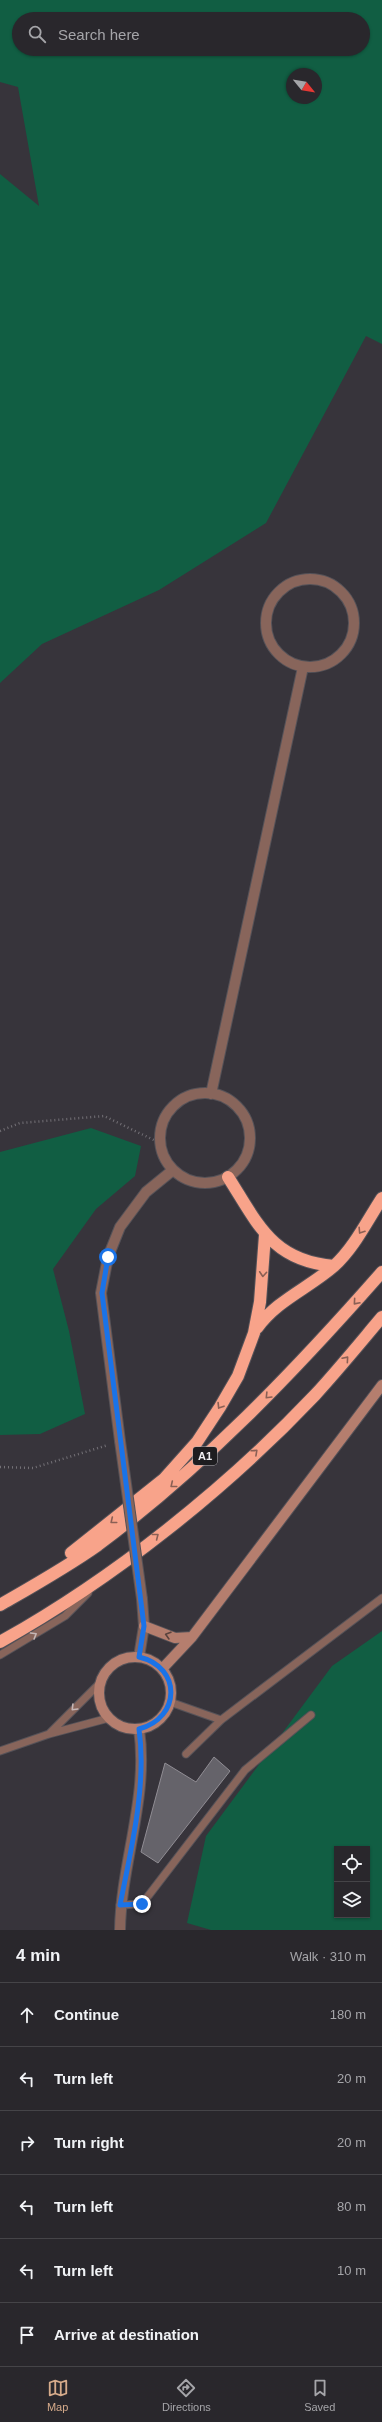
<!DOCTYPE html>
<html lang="en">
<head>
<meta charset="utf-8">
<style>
  body { margin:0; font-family:Helvetica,sans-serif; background:#353338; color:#f1f3f6 }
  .controls { position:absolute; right:12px; bottom:12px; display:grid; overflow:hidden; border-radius:0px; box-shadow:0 1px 3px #0004 }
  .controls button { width:36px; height:36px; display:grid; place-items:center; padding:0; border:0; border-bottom:1px solid #454448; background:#29272c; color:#f1f3f6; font:20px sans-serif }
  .compass { position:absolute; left:286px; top:68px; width:36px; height:36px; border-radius:50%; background:#29272c; box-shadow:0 1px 3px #0004; rotate:120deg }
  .stop { position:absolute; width:12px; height:12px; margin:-9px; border:3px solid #1a73e8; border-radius:50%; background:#fff }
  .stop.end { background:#1a73e8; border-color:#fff; box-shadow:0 1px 4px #0008 }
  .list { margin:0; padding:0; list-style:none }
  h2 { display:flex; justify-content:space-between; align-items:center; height:52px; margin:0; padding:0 16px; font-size:17px }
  h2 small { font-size:13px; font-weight:400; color:#a5a5a9 }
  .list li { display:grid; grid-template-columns:26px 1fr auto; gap:12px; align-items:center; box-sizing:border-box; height:64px; padding:0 16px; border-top:1px solid #454448 }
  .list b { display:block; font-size:15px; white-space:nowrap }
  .list em { font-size:13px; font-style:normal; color:#a5a5a9 }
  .icon { flex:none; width:22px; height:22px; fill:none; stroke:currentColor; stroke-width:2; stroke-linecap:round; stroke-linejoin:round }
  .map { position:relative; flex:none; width:382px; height:1930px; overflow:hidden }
  .search { position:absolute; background:#29272c; box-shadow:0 1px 3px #0004; left:12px; right:12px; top:12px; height:44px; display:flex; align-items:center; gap:10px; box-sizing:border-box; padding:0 14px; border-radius:22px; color:#a5a5a9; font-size:15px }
  .sheet { height:436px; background:#29272c }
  nav { display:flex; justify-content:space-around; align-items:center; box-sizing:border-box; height:56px; border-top:1px solid #454448; background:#29272c; font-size:11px; color:#a5a5a9 }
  nav a { display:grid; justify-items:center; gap:2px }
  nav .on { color:#d6ab8b }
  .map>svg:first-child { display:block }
  .green { fill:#115e43; fill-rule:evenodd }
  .building { fill:#65636a; stroke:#908d94 }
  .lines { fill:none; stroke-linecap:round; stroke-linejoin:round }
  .lane-casing { stroke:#555258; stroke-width:9 }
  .street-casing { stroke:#555258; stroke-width:12 }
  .secondary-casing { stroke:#555258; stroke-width:12 }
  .highway-casing { stroke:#555258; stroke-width:14 }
  .path { stroke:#737076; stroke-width:2.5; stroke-dasharray:1 3; stroke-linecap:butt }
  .lane { stroke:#88655b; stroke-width:7 }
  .street { stroke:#88655b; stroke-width:10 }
  .secondary { stroke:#b57e6e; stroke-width:10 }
  .highway { stroke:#f8a38a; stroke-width:12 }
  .street-bridge-casing { stroke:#555258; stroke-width:12; stroke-linecap:butt }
  .street-bridge { stroke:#88655b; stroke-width:10 }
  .oneway { stroke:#8b6055 }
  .oneway2 { stroke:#c6b7b6 }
  .oneway3 { stroke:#5a443f }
  .route { stroke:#1a73e8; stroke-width:5 }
  .labels { text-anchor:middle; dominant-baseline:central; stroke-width:3; stroke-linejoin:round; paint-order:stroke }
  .shield { fill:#1e1d20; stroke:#b1afb3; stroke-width:1 }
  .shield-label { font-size:11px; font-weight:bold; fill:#f0eef2 }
</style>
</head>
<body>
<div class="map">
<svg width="382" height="1930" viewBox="0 0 382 1930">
  <rect width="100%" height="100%" fill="#37343b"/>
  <!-- green -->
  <path class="green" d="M0 0H382V344L366 336 266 523 159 590 42 644 0 683V174L39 206 18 87 0 82ZM19 19H363V49H19ZM292 74H316V98H292Z
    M91 1128 141 1146 135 1176 96 1209 53 1269 69 1331 85 1414 40 1434 0 1435V1152Z
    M382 1631V1930H211L187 1923 206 1836 332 1666ZM337 1849H367V1915H337Z"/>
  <!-- building -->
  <path class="building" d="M214 1757 230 1771 158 1863 141 1852 165 1763 196 1782Z"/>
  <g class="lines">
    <defs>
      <path id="lane" d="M0 1655 65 1616 88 1593
        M170 1702 221 1720
        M49 1734 100 1683
        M0 1751 49 1734 109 1718
        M186 1754 221 1720 382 1598
        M120 1905 142 1904 245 1770 311 1715"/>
      <path id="street" d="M266 623a44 44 0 1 1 88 0a44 44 0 1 1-88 0Z
        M160 1138a45 45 0 1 1 90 0a45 45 0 1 1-90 0Z
        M211 1094 303 667
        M120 1441 101 1293 108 1257 120 1227 146 1192 173 1170
        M139 1657 144 1626 142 1599
        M120 1930C121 1863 149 1797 139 1729"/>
      <path id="secondary" d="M144 1626 175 1638 192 1637
        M99 1693a36 36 0 1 1 72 0a36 36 0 1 1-72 0Z
        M162 1669 192 1637 382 1385"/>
      <path id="highway" d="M228 1177C258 1224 272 1261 334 1266
        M257 1328C277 1300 309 1288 334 1266 354 1248 367 1221 382 1198
        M71 1553 164 1479 197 1442 220 1407 238 1376 254 1333 260 1302 265 1235
        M0 1605C33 1586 67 1567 98 1545 204 1466 295 1371 382 1272
        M0 1642C113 1579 226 1489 315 1395 338 1370 360 1343 382 1317"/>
    </defs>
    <!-- lane casing -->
    <use href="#lane" class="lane-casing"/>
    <!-- street casing -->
    <use href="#street" class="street-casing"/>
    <!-- secondary casing -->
    <use href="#secondary" class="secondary-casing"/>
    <!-- highway casing -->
    <use href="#highway" class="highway-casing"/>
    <!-- path -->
    <path class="path" d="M0 1131 20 1123 104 1116 160 1143
      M0 1467 33 1468 108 1445"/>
    <!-- lane -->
    <use href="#lane" class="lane"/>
    <!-- street -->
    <use href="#street" class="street"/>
    <!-- secondary -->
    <use href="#secondary" class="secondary"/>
    <!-- highway -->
    <use href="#highway" class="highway"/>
    <defs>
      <path id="street-bridge" d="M120 1441 142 1599"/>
    </defs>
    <!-- street-bridge casing -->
    <use href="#street-bridge" class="street-bridge-casing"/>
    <!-- street-bridge -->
    <use href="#street-bridge" class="street-bridge"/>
  </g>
  <!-- one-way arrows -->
  <defs><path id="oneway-chevron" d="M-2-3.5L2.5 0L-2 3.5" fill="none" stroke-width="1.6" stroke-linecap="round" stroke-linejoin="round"/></defs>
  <g class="oneway">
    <use href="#oneway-chevron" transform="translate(361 1231) rotate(123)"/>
    <use href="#oneway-chevron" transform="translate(263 1274) rotate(94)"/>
    <use href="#oneway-chevron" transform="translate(356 1302) rotate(131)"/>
    <use href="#oneway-chevron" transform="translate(346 1359) rotate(-49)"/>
    <use href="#oneway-chevron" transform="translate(268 1396) rotate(134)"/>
    <use href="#oneway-chevron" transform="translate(220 1406) rotate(122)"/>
    <use href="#oneway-chevron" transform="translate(255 1452) rotate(-43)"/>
    <use href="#oneway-chevron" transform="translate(173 1485) rotate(141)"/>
    <use href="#oneway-chevron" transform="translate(113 1521) rotate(141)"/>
    <use href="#oneway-chevron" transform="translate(156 1536) rotate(-38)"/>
  </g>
  <g class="oneway2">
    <use href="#oneway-chevron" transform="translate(34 1635) rotate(-31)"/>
    <use href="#oneway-chevron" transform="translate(74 1708) rotate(135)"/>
  </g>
  <use class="oneway3" href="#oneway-chevron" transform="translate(168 1635) rotate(-164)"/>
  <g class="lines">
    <!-- route -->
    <path class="route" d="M108 1257 102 1293 144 1626 139 1657C182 1667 181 1718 139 1729 147 1785 131 1850 120 1905L142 1904"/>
  </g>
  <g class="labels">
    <!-- shield labels -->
    <rect class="shield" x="193" y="1447" width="24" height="18" rx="3"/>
    <g class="shield-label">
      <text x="205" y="1456">A1</text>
    </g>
  </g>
</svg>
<div class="controls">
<button><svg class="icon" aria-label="locate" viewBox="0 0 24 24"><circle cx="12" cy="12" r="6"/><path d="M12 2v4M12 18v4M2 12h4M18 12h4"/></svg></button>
<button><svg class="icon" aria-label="layers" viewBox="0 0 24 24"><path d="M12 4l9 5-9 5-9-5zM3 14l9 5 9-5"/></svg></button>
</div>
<svg class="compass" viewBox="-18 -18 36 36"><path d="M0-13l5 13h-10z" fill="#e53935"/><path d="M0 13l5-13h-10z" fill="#a5a5a9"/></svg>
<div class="stop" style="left:108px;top:1257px"></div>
<div class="stop end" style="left:142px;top:1904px"></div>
<div class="search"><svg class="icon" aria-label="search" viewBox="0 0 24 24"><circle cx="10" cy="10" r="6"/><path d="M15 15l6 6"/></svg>Search here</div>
</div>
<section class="sheet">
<h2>4 min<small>Walk · 310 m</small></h2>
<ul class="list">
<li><svg class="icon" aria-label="ahead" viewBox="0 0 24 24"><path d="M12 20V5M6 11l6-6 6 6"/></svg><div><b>Continue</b></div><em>180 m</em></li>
<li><svg class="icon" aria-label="left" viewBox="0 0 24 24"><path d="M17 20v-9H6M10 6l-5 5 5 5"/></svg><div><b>Turn left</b></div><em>20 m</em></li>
<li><svg class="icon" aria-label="right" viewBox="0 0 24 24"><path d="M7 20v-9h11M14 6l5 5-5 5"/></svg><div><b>Turn right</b></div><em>20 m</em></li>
<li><svg class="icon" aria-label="left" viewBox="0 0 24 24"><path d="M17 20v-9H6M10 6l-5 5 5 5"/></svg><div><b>Turn left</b></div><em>80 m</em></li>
<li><svg class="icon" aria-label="left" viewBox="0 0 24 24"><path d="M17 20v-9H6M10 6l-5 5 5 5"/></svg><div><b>Turn left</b></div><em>10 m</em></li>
<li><svg class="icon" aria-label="arrive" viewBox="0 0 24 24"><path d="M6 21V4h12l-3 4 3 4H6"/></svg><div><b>Arrive at destination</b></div></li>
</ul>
</section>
<nav>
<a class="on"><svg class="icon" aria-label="map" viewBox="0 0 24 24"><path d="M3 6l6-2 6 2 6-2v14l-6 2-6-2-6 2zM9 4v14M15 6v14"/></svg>Map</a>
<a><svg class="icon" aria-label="directions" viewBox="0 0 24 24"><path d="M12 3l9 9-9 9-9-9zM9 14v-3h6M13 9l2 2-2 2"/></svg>Directions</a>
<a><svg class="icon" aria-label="saved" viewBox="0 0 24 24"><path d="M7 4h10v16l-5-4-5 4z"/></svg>Saved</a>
</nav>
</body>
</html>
